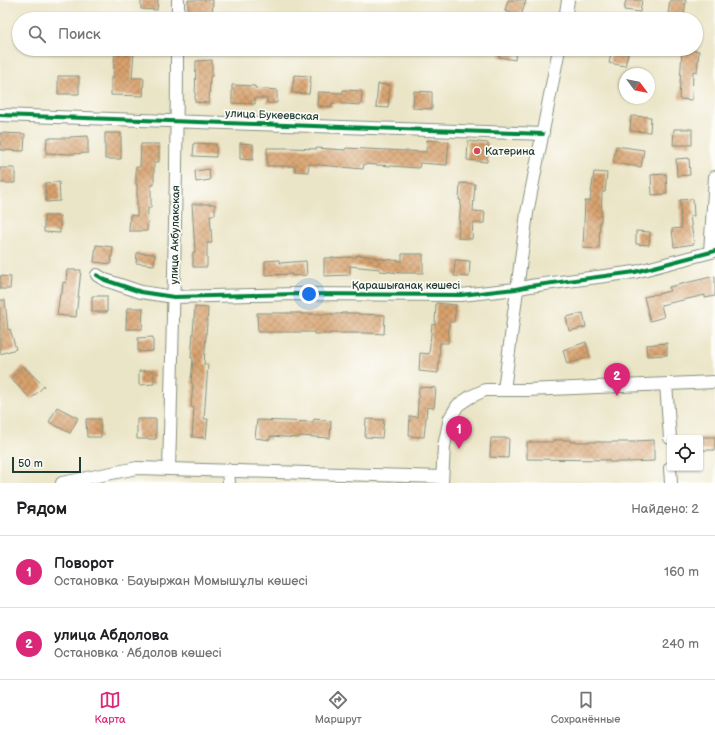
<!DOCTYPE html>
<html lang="ru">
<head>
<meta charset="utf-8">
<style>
  body { margin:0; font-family:"Balsamiq Sans",sans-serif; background:#f6f6f6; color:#202124 }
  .controls { position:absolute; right:12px; bottom:12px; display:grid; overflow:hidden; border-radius:4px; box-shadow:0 1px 3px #0004 }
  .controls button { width:36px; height:36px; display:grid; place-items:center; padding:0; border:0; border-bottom:1px solid #e0e0e0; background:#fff; color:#202124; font:20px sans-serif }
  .compass { position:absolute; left:619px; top:68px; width:36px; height:36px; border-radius:50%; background:#fff; box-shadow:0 1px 3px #0004; rotate:122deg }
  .scale { position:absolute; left:12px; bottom:10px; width:69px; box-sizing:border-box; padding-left:4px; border:2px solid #1f3d34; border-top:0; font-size:11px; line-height:14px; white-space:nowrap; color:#1f3d34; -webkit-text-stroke:3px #fdfcf7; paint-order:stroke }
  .you { position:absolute; left:309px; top:294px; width:14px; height:14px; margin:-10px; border:3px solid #fff; border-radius:50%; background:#1a73e8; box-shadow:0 0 0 6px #1a73e833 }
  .badge { display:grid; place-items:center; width:26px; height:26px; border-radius:50%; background:#db2777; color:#fff; font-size:13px; font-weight:700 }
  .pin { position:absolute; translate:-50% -33px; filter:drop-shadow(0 1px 2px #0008) }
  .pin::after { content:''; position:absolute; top:21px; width:14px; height:12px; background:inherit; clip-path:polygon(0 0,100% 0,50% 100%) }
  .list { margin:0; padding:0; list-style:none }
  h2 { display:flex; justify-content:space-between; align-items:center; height:52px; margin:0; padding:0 16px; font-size:17px }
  h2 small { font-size:13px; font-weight:400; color:#757577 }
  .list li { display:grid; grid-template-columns:26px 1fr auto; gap:12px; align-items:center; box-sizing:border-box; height:72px; padding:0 16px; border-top:1px solid #e0e0e0 }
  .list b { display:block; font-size:15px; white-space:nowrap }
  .list p { margin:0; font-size:13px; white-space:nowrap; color:#757577 }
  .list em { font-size:13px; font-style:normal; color:#757577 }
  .icon { flex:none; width:22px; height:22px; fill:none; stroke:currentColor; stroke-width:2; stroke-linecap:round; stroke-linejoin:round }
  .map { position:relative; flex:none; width:715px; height:483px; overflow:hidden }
  .search { position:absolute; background:#fff; box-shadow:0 1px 3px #0004; left:12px; right:12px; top:12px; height:44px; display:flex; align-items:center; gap:10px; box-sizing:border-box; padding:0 14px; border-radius:22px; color:#757577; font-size:15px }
  .sheet { height:196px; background:#fff }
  nav { display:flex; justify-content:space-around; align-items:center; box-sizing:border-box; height:56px; border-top:1px solid #e0e0e0; background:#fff; font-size:11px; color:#757577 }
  nav a { display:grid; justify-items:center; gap:2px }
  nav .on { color:#db2777 }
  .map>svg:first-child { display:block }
  .building { fill:url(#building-cross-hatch) }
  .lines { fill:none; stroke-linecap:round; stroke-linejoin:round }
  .minor-casing { stroke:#85917e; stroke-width:14 }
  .minor { stroke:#fff; stroke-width:12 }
  .cycleway-casing { stroke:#fdfcf7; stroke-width:6 }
  .cycleway { stroke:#00873e; stroke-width:4 }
  .poi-dot { fill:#d1495b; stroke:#fdfcf7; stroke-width:1.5 }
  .labels { text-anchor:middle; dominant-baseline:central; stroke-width:3.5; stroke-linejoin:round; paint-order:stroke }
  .street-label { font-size:11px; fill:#1f3d34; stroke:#fdfcf7 }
  .poi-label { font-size:11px; fill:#1f3d34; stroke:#fdfcf7; text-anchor:start }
</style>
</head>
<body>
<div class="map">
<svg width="715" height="483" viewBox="0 0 715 483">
  <defs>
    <pattern id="building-cross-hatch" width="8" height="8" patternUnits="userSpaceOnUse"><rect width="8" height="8" fill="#d8a16d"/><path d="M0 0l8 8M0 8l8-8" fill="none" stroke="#af845a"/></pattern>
  </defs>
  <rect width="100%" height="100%" fill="#fdfcf7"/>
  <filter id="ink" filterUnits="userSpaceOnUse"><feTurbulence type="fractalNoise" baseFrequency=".025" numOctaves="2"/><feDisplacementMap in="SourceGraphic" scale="8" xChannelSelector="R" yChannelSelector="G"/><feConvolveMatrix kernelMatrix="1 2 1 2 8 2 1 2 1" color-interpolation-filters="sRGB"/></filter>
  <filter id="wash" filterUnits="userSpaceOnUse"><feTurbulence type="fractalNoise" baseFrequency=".012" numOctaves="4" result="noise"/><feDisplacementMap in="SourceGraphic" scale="16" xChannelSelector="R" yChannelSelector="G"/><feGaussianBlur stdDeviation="0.9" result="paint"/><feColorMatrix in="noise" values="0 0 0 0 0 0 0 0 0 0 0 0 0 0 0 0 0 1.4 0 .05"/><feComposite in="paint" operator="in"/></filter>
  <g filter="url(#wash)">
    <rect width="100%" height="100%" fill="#ebe5c7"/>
    <g id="blocks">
      <!-- building -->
      <path class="building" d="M141 0H158L157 10 141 9Z
        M188 0H213L212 19H188Z
        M508 0H526L521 16 505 11Z
        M626 0H642L640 12 624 10Z
        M670 0H686L684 16 668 14Z
        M500 49H516L515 60 499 57Z
        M115 50 134 51 132 78H144L143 96 111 95V77L113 78Z
        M612 50 628 54 625 66 609 63Z
        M682 50 699 51 697 72 693 71 692 100 679 99Z
        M212 60V76H210L209 103 195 102 196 61Z
        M294 75 311 76 309 94 292 93Z
        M58 76H79V94H58Z
        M378 84 390 85 388 108 376 107Z
        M232 85 255 86V88L277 90V103H267V98H255V104L232 103Z
        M343 90 362 91 361 105 332 103V107L317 106 318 92 343 93Z
        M414 91 432 92V109L413 108Z
        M631 116 651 117 650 132 630 131Z
        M674 129H692V145H673Z
        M0 133 25 134 24 151 0 150Z
        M105 133H121V159H105Z
        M88 136V153L72 154 46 153 47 138H70V137Z
        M427 140 449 142 447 165 420 163 419 168 364 164 363 169 309 164 308 172 295 171V166H267V148H291L317 149V148L345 150 346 148 426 152Z
        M468 141 488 143 487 162 467 160Z
        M194 143 216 144V157L193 156Z
        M240 143 253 144V160L240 159Z
        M141 144H159V162H154V185H151V208H148L147 231H129L130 215 137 216V184H136V167H140Z
        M616 146 644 150 641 167 613 163Z
        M689 158 690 175 677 176 676 159Z
        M0 168H15V183H0Z
        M209 169 210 180 196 182 195 171Z
        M594 172 607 173 605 192H602L601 221H600L599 249 583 248 585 201H590Z
        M666 174 667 194 652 195 651 175Z
        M59 182 60 201 46 202 45 183Z
        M460 183 475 184 473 211 485 212 484 223H473L472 239 458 238 461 200H459Z
        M693 199 694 216H690L694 244 674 247 672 229 681 228 680 200Z
        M192 204H215V215H210L212 243H207V267H193V252H195Z
        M44 216H60V233L44 232Z
        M636 231 650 232 649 245 636 244Z
        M96 245 113 247 111 264 94 262Z
        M137 253 155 254 154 265 136 263Z
        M402 254H423V273H402L380 271V269L350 266V275L324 276V258L356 257 357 255 374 257V258L402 261Z
        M279 260 280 263 306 261 307 275 292 276V274L265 275V261Z
        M455 260 470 261 469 277 454 276Z
        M67 270H81L76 317 57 315 60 294H62L63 282 66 283Z
        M0 276 11 277 10 289H0Z
        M715 276V296L705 298V295L661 305 664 317 650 321 644 297 670 291 669 287Z
        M92 296H107V312H92Z
        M0 300H5L8 330 10 329 16 349 0 354Z
        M436 303 456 305 454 322H449L448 343H440L438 373 419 371 420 353 429 354 432 324 435 325Z
        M195 307 208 308 204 364H208L204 419H208L206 438 192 437 194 408 191 407 193 384 191 383 193 358H191Z
        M127 308H143L142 329H126Z
        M257 313H301V314H342V313H358V314L385 315 384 334 368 333H330V334H314V332H258Z
        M583 313 586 327 569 331 566 317Z
        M153 337V351L138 352V338Z
        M586 342 590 357 567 364 563 350Z
        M667 343V355L647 356 646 345Z
        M23 366 44 386 31 399 11 379Z
        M139 371H154V384L139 385Z
        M419 387 436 388 434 408 427 407 424 437 409 436 410 416 417 417Z
        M57 407 78 418 70 433 49 422Z
        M86 419H100L101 437H87Z
        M137 419H156V439H137Z
        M314 419 331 421 330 438 299 436V438L270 436V440L255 438 257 420 313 422Z
        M366 419 384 420 382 438 365 437Z
        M700 437H715V450H700Z
        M491 438H509L508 458 490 457Z
        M553 440H571L570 442H636V441L654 440V461L627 462H609V460L527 459V442H553Z"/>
    </g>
  </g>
  <g filter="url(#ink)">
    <use href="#blocks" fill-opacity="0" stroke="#85917e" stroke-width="1"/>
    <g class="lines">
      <defs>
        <path id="minor" d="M178 19V0
          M565 19 568 0
          M0 115 543 134
          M710 252 715 177
          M97 275 105 280 141 292 174 297 296 294 461 295 516 289 530 286 635 272 715 251
          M666 384 670 438
          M504 390 527 213 559 49
          M670 468 671 483
          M169 469C173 329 177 189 177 49
          M228 470 229 483
          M62 483 137 468 442 477
          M442 483 444 446 450 418 458 405 470 397 485 390H527L715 382"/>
      </defs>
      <!-- minor casing -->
      <use href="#minor" class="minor-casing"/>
      <!-- minor -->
      <use href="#minor" class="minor"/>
      <defs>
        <path id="cycleway" d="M0 115 543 134
          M97 275 105 280 141 292 174 297 296 294 461 295 516 289 530 286 635 272 715 251"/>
      </defs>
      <!-- cycleway casing -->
      <use href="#cycleway" class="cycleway-casing"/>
      <!-- cycleway -->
      <use href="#cycleway" class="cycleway"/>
    </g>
  </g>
  <!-- markers -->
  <circle class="poi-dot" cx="477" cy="151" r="4"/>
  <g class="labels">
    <!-- street labels -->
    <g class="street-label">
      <text transform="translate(272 115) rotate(2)">улица Букеевская</text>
      <text transform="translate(175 235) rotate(-89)">улица Акбулакская</text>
      <text x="406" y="285">Қарашығанақ көшесі</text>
    </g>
    <!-- poi labels -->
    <g class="poi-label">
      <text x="485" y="151">Катерина</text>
    </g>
  </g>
</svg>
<div class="controls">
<button><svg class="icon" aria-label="locate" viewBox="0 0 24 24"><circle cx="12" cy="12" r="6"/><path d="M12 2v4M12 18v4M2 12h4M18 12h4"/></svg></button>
</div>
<svg class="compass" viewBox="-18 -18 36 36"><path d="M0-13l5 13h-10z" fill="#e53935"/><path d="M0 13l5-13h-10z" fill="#757577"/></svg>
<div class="scale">50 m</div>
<div class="you"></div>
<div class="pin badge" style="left:459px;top:449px">1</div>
<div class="pin badge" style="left:617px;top:396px">2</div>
<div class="search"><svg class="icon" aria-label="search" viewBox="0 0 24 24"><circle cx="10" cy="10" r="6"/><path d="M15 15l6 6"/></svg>Поиск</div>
</div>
<section class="sheet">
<h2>Рядом<small>Найдено: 2</small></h2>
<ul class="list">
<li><span class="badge">1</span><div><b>Поворот</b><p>Остановка · Бауыржан Момышұлы көшесі</p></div><em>160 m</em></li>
<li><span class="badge">2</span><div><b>улица Абдолова</b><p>Остановка · Абдолов көшесі</p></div><em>240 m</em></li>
</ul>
</section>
<nav>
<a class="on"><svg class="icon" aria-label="map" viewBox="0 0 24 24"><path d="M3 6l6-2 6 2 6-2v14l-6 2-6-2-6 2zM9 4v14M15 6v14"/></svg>Карта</a>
<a><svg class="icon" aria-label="directions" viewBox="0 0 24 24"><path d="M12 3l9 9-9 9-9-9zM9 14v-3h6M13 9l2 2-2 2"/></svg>Маршрут</a>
<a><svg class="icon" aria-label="saved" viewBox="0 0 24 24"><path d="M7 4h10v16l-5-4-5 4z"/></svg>Сохранённые</a>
</nav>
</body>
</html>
